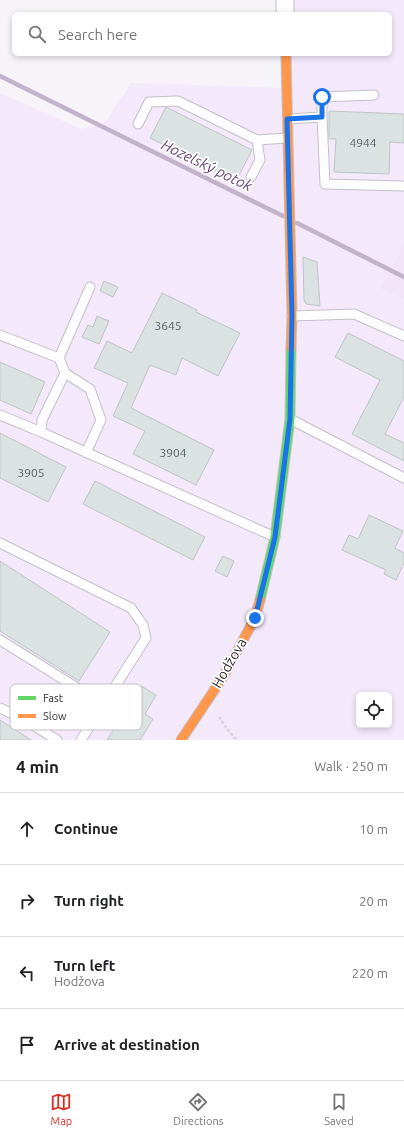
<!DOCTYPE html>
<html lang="en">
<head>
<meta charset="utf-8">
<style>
  body { margin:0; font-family:Ubuntu,sans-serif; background:#f6f6f6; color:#202124 }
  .controls { position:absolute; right:12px; bottom:12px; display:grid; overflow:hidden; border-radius:6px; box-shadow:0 2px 6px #0003 }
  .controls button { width:36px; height:36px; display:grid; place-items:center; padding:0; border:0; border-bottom:1px solid #e0e0e0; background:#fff; color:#202124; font:20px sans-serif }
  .stop { position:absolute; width:12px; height:12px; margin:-9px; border:3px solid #1a73e8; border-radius:50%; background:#fff }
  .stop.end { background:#1a73e8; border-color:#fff; box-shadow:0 1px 4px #0008 }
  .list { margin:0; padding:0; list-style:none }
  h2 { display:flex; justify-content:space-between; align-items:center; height:52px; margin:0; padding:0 16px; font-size:17px }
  h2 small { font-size:13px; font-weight:400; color:#757577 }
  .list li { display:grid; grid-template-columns:26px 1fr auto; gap:12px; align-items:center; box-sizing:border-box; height:72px; padding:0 16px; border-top:1px solid #e0e0e0 }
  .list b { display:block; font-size:15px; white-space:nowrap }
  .list p { margin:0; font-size:13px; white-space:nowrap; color:#757577 }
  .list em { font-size:13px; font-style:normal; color:#757577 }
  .icon { flex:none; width:22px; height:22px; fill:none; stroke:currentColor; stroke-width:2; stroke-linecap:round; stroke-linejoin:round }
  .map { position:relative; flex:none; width:404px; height:740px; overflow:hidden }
  .search { position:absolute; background:#fff; box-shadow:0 2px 6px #0003; left:12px; right:12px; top:12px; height:44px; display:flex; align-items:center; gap:10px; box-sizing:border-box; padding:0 14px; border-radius:6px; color:#757577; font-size:15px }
  .sheet { height:340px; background:#fff }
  nav { display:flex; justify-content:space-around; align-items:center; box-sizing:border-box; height:56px; border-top:1px solid #e0e0e0; background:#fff; font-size:11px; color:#757577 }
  nav a { display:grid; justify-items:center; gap:2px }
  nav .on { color:#d93025 }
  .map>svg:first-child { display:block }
  .built { fill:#f4e9fb; fill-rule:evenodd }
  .green { fill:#f2e5fa }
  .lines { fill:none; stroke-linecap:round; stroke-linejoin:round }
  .stream { stroke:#c2b2ca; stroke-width:4.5 }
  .building { fill:#dbe2e2; stroke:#bec3c4 }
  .lane-casing { stroke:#c4c0c8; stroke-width:11 }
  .street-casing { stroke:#c4c0c8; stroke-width:19 }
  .fast-casing { stroke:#c4c0c8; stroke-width:11 }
  .slow-casing { stroke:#c4c0c8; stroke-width:11 }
  .path { stroke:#d6d4d8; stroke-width:2.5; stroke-dasharray:3 2; stroke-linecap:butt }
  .lane { stroke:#fefdfe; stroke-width:9 }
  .street { stroke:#fefdfe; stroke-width:17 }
  .fast { stroke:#63d668; stroke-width:9 }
  .slow { stroke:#ff974d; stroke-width:9 }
  .route { stroke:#1a73e8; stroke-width:5 }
  .labels { text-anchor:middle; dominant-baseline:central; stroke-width:3.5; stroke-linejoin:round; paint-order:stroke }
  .number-label { font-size:12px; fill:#5e5b62 }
  .street-label { font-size:14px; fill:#352e38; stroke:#fff }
  .water-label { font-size:15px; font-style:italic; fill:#684977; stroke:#fff }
  .key { fill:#fff; stroke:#c2c0c3; stroke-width:1 }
  .key-label { font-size:11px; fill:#352e38 }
</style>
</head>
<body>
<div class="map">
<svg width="404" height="740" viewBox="0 0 404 740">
  <rect width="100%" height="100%" fill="#f6f3f9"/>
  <!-- built -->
  <path class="built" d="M279 0H404V241L399 254 379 288 404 300V740H0V93L81 129 105 122 131 83 280 88V54H390V14H279ZM359 695H389V725H359Z"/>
  <!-- green -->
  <path class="green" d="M404 241V300L379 288 399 254Z"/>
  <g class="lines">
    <!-- stream -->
    <path class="stream" d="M0 76 283 216
      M297 223 404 277"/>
  </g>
  <!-- building -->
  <path class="building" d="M166 107 252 150 236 181 150 138Z
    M329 111 404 114V143L390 142 389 174 334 172 336 139H329Z
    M303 257 317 262 320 306 306 304 304 300Z
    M104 281 118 287 113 297 100 291Z
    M162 293 197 310 196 312 240 333 218 376 182 358 176 375 150 365 131 408 214 450 196 485 133 454 145 431 113 416 128 383 94 368 107 341 132 353Z
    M97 316 109 321 99 344 82 337 88 325 93 327Z
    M348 333 404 361V397L385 434 404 443V461L352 434 380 380 335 357Z
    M0 362 45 382 31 414 0 400Z
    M0 433 66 467 48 502 0 478Z
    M95 481 205 537 193 560 83 504Z
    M369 515 403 531 395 548 404 553V563L396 580 384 574 386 570 342 550 349 535 358 539Z
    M223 556 234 561 227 577 215 571Z
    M0 561 110 632 79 681 0 631Z
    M141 686 156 695 145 714 153 719 140 740H107Z
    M0 720 31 740H0Z"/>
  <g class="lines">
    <defs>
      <path id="lane" d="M322 117V97L374 95
        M287 119 322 117 325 184 404 186
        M138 124 149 102 178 101 257 140 287 138
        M251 177 260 160 257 140
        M292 316 354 314 404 336
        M0 335 59 358 65 373
        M59 358 90 287
        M0 415 41 432
        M290 419 404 478
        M86 453 101 420 90 389 65 373 42 420 41 432 275 537
        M0 543 131 608 143 625 146 638 81 740
        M0 640 103 704
        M0 708 25 720 57 740"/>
      <path id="street" d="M285 0V14"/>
      <path id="fast" d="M260 600 275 537 290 419 291 348"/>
      <path id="slow" d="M286 54 292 316 291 348
        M181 740 223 677 255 618 260 600"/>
    </defs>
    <!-- lane casing -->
    <use href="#lane" class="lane-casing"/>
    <!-- street casing -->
    <use href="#street" class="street-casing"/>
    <!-- fast casing -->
    <use href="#fast" class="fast-casing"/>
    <!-- slow casing -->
    <use href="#slow" class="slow-casing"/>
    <!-- path -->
    <path class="path" d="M219 717 227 729 237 740"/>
    <!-- lane -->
    <use href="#lane" class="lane"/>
    <!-- street -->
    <use href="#street" class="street"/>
    <!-- fast -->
    <use href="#fast" class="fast"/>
    <!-- slow -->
    <use href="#slow" class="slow"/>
  </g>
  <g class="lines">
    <!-- route -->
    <path class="route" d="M255 618 275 537 290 419 292 316 287 119 322 117V97"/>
  </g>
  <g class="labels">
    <!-- number labels -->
    <g class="number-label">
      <text x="363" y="142">4944</text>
      <text x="168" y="325">3645</text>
      <text x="173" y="452">3904</text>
      <text x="31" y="472">3905</text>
    </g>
    <!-- street labels -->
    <g class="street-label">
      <text transform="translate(229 663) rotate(-60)">Hodžova</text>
    </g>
    <!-- water labels -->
    <g class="water-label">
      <text transform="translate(207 165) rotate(26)">Hozelský potok</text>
    </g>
  </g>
  <!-- legend -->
  <rect x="10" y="684" width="132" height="46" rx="6" class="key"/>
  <rect x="18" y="696" width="18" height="4" fill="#63d668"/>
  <rect x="18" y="714" width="18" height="4" fill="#ff974d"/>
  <g class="key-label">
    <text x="43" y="702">Fast</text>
    <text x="43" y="720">Slow</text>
  </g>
</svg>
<div class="controls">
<button><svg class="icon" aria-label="locate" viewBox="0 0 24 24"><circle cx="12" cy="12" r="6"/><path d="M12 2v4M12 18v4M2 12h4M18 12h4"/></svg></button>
</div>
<div class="stop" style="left:322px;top:97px"></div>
<div class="stop end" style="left:255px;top:618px"></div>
<div class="search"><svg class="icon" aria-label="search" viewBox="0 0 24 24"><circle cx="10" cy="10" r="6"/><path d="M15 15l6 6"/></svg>Search here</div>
</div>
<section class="sheet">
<h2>4 min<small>Walk · 250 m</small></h2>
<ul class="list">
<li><svg class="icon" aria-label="ahead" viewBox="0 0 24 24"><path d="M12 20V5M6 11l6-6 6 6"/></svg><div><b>Continue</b></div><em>10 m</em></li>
<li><svg class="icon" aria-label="right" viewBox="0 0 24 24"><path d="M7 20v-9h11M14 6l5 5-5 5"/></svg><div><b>Turn right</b></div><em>20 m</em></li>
<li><svg class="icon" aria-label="left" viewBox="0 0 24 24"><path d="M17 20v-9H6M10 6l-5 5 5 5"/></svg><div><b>Turn left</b><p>Hodžova</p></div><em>220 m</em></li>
<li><svg class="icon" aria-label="arrive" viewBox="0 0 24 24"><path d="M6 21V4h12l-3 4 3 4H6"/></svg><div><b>Arrive at destination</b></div></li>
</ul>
</section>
<nav>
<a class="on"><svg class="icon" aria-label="map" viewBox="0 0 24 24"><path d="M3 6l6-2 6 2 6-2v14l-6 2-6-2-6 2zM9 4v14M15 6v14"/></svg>Map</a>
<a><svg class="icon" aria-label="directions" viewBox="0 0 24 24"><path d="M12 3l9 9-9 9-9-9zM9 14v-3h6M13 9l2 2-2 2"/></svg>Directions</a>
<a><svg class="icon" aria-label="saved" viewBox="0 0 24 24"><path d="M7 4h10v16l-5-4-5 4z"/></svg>Saved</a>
</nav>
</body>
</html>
